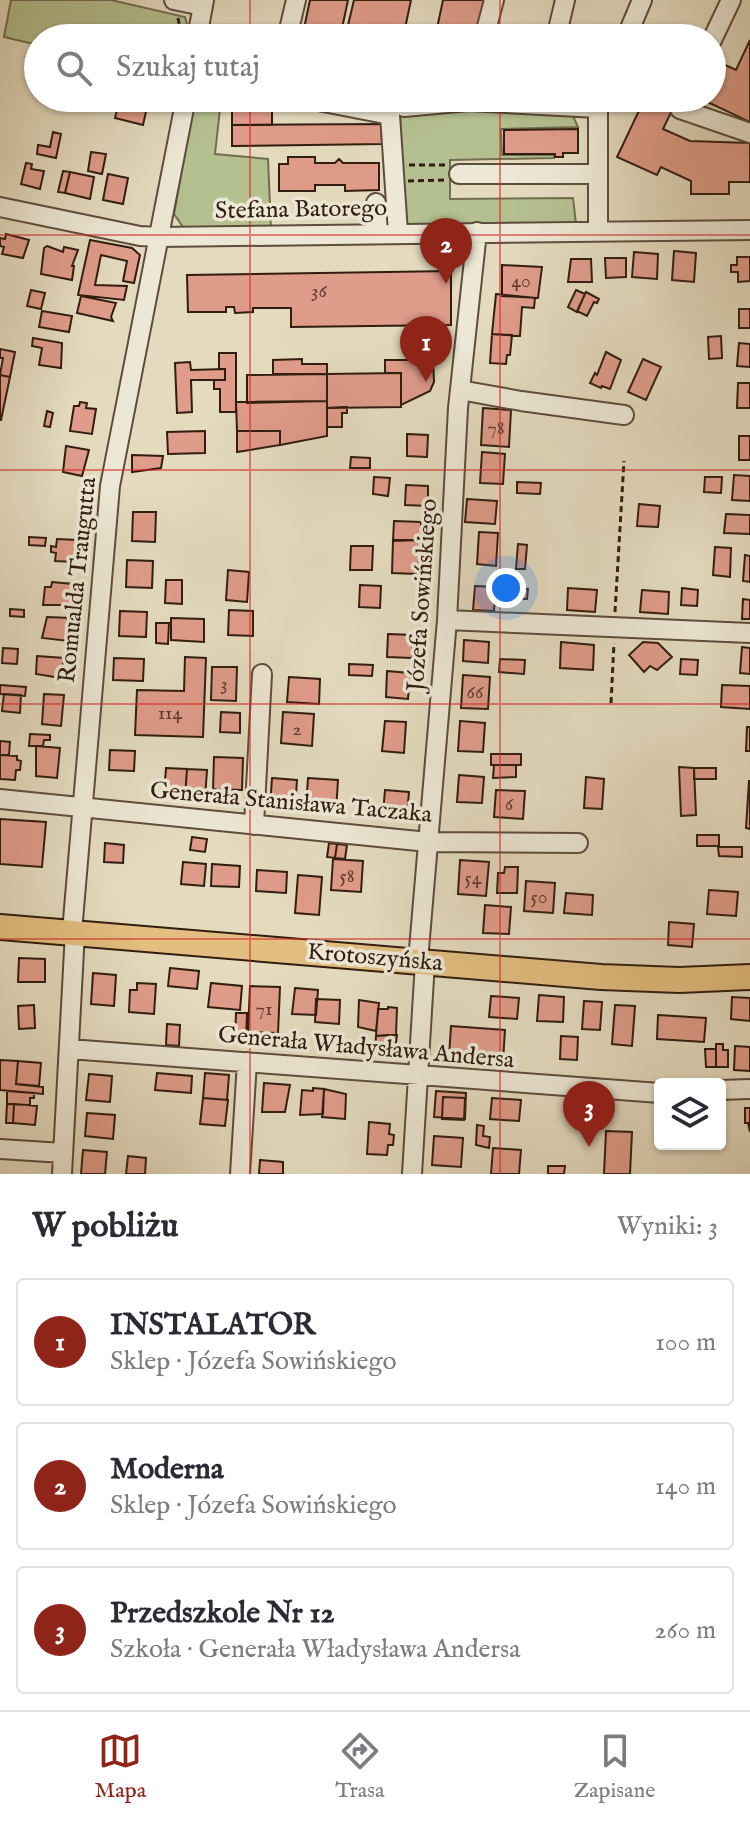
<!DOCTYPE html>
<html lang="pl">
<head>
<meta charset="utf-8">
<style>
  body { margin:0; font-family:"IM FELL English",serif; background:#f7f7f7; color:#2b2b33 }
  .controls { position:absolute; right:24px; bottom:24px; display:grid; overflow:hidden; border-radius:8px; box-shadow:0 2px 6px #0004 }
  .controls button { width:72px; height:72px; display:grid; place-items:center; padding:0; border:0; border-bottom:2px solid #e1e1e2; background:#fff; color:#2b2b33; font:40px sans-serif }
  .you { position:absolute; left:506px; top:588px; width:28px; height:28px; margin:-20px; border:6px solid #fff; border-radius:50%; background:#1a73e8; box-shadow:0 0 0 12px #1a73e833 }
  .badge { display:grid; place-items:center; width:52px; height:52px; border-radius:50%; background:#8f2418; color:#fff; font-size:26px; font-weight:700 }
  .pin { position:absolute; translate:-50% -66px; filter:drop-shadow(0 2px 4px #0008) }
  .pin::after { content:''; position:absolute; top:42px; width:28px; height:24px; background:inherit; clip-path:polygon(0 0,100% 0,50% 100%) }
  .list { margin:0; padding:0; list-style:none }
  h2 { display:flex; justify-content:space-between; align-items:center; height:104px; margin:0; padding:0 32px; font-size:34px }
  h2 small { font-size:26px; font-weight:400; color:#7c7c81 }
  .list li { display:grid; grid-template-columns:52px 1fr auto; gap:24px; align-items:center; box-sizing:border-box; height:128px; margin:0 16px 16px; padding:0 16px; border:2px solid #e1e1e2; border-radius:8px }
  .list b { display:block; font-size:30px; white-space:nowrap }
  .list p { margin:0; font-size:26px; white-space:nowrap; color:#7c7c81 }
  .list em { font-size:26px; font-style:normal; color:#7c7c81 }
  .icon { flex:none; width:44px; height:44px; fill:none; stroke:currentColor; stroke-width:2; stroke-linecap:round; stroke-linejoin:round }
  .map { position:relative; flex:none; width:750px; height:1174px; overflow:hidden }
  .search { position:absolute; background:#fff; box-shadow:0 2px 6px #0004; left:24px; right:24px; top:24px; height:88px; display:flex; align-items:center; gap:20px; box-sizing:border-box; padding:0 28px; border-radius:44px; color:#7c7c81; font-size:30px }
  .sheet { height:536px; background:#fff }
  nav { display:flex; justify-content:space-around; align-items:center; box-sizing:border-box; height:112px; border-top:2px solid #e1e1e2; background:#fff; font-size:22px; color:#7c7c81 }
  nav a { display:grid; justify-items:center; gap:4px }
  nav .on { color:#8f2418 }
  .map>svg:first-child { display:block }
  .green { fill:#b5c091; stroke:#736e50; stroke-width:2 }
  .building { fill:#df9c8a; stroke:#311d10; stroke-width:2 }
  .lines { fill:none; stroke-linecap:round; stroke-linejoin:round }
  .minor-casing { stroke:#5e4c3c; stroke-width:22 }
  .major-casing { stroke:#311d10; stroke-width:28 }
  .path { stroke:#311d10; stroke-width:3; stroke-dasharray:6 4; stroke-linecap:butt }
  .minor { stroke:#ede8d5; stroke-width:18 }
  .major { stroke:#e2be80; stroke-width:24 }
  .grid { fill:none; stroke:#d62828; stroke-width:2; stroke-opacity:0.55 }
  .labels { text-anchor:middle; dominant-baseline:central; stroke-width:7; stroke-linejoin:round; paint-order:stroke }
  .number-label { font-size:20px; fill:#5c3d2e }
  .street-label { font-size:24px; fill:#311d10; stroke:#ede8d5 }
</style>
</head>
<body>
<div class="map">
<svg width="750" height="1174" viewBox="0 0 750 1174">
  <rect width="100%" height="100%" fill="#e4dbbf"/>
  <filter id="stains"><feTurbulence type="fractalNoise" baseFrequency=".0025" numOctaves="4"/><feColorMatrix values="0 0 0 0 .2 0 0 0 0 .09 0 0 0 0 .02 0 0 0 .5 -.17"/></filter>
  <radialGradient id="worn" r=".72"><stop offset=".6" stop-color="#630" stop-opacity="0"/><stop offset="1" stop-color="#630" stop-opacity=".3"/></radialGradient>
  <!-- green -->
  <path class="green" d="M11 0H111L185 17 191 38H38V45L4 37Z
    M221 100 215 154 268 159 271 229 185 230 174 214 193 109Z
    M407 110H561L571 112 578 127 501 129 502 155H554V158L450 160V199L573 198 576 224 405 225 400 114Z"/>
  <!-- building -->
  <path class="building" d="M310 0H348L340 38H302Z
    M354 0H411L403 38H345Z
    M443 0H486L478 38H435Z
    M750 40V122L699 98H712V59L736 70Z
    M75 98H89L87 106 74 103Z
    M120 98H149L143 125 115 118Z
    M645 98H678L663 129 690 141 750 143V182H729V194H691V181L661 167 657 175 617 157Z
    M272 108V125H232V109Z
    M381 124 382 144 232 146V125Z
    M578 129V153H563V157H555V154H504V130Z
    M53 132 61 134 56 158 37 154 38 145 50 147Z
    M91 152 106 154 102 174 88 171Z
    M288 157H315V163H335L339 159 343 163H379V190L345 191V185H315V191H279V164H288Z
    M26 163 32 164 31 169 44 171 40 189 21 184Z
    M63 171 70 172 65 193 58 192Z
    M70 172 94 177 90 199 65 193Z
    M108 174 128 178 123 204 103 200Z
    M6 234 29 240 23 258 2 254 4 247 0 246V238L5 239Z
    M90 240 132 248 140 255 134 283 123 281 127 261 101 255 95 285 127 286 124 300 78 295Z
    M47 246 63 252 64 247 78 250 72 266H74L72 280 41 274 44 248Z
    M674 251 696 253 694 282 672 280Z
    M634 252 658 254 657 279 632 277Z
    M737 257H750V281L738 282V272H731V265H737Z
    M605 258H626V277L606 278Z
    M571 259H591L592 282H568Z
    M502 265 542 267 538 298 502 296Z
    M451 271V325L291 327V308H253V312L235 313 234 307H226V312H188L187 275Z
    M31 290 45 293 41 309 27 306Z
    M576 290 585 294 577 312 568 307Z
    M586 292 599 299 597 303 594 302 587 316 577 311Z
    M496 294 535 298 534 308 522 307 520 336 492 334Z
    M81 296 116 303 111 317 113 321 77 313Z
    M739 309H750V328H739Z
    M42 311 72 316 69 332 39 327Z
    M492 334 512 335 510 355H507L506 364 490 363Z
    M721 336 722 358 709 359 708 337Z
    M33 338 62 343 61 368 39 365 42 348 32 346Z
    M739 343 750 344V367L737 366Z
    M0 349 15 352 10 377 0 375 3 358H0Z
    M606 352 621 360 610 389 602 386 601 388 590 383 595 373 597 375Z
    M219 353H236V412H220V389H214V380H225V369H219Z
    M302 359V364H327V374H273V360Z
    M643 359 661 367 646 400 628 392Z
    M385 360H433L434 382 430 391 401 405V373H385Z
    M190 362 191 370 225 369V380H191L192 412 177 413 175 363Z
    M401 373V407L327 408V374Z
    M327 374V401L247 403V375Z
    M0 375 10 377 1 420H0Z
    M738 383H750V408H737Z
    M327 401V436L280 445V431H237L236 402Z
    M80 402 87 403 86 408 96 409 92 434 70 431 74 406H79Z
    M347 407V413H342V427H327V408Z
    M483 408 511 410 509 447 481 445Z
    M47 411 53 413 50 427 44 426Z
    M205 431V453L168 454 167 432Z
    M237 431H280V445L237 452Z
    M407 434 428 435 427 457 407 456Z
    M739 436H750V460H739Z
    M66 446 89 450 82 476 63 472Z
    M482 452 505 454 503 484 480 483Z
    M132 455 163 456 161 468 132 472Z
    M351 457 370 458V468H350Z
    M734 475 750 476V501L732 500Z
    M374 477 390 478 388 496 373 494Z
    M705 477H722L721 493 704 492Z
    M517 482 541 483 540 494 517 493Z
    M406 485 428 486V506L405 505Z
    M467 499 497 501 495 524 465 522Z
    M639 504 660 506 658 527 637 526Z
    M133 512H156L155 542 132 541Z
    M726 514 750 515V534L724 533Z
    M394 521 421 522V540L393 541Z
    M479 532 498 533 496 566 477 564Z
    M29 537 46 538 45 546 29 545Z
    M57 539 77 540 75 562 55 561 56 553 51 552V546L56 547Z
    M393 540H421L417 574 392 573Z
    M518 544 527 545 525 569H516Z
    M351 546H373L372 570H350Z
    M715 547 731 548 730 577 713 575Z
    M745 555 750 556V582L743 581Z
    M127 560 153 561 152 588 126 587Z
    M228 570 249 572 247 602 226 600Z
    M166 580H182V604L165 603Z
    M52 582 73 584 72 605H43L45 587H51Z
    M360 585 381 586 380 608 359 607Z
    M475 586 496 587 494 611 473 610Z
    M504 587 528 589 527 599 503 598Z
    M568 588 597 590 595 612 567 610Z
    M682 588 698 590 697 606 681 605Z
    M642 590 669 592 668 614 640 612Z
    M743 599 750 600V619H742Z
    M10 609 24 610V617L10 616Z
    M229 610 253 611V636L228 635Z
    M120 611 147 612 146 637 119 636Z
    M47 617 71 618 69 641 42 638Z
    M171 618 204 619V642L171 640Z
    M156 623H169L168 644 156 643Z
    M388 634 413 635 412 658 387 657Z
    M464 640 489 642 488 663 463 661Z
    M561 642 594 645 593 670 560 668Z
    M643 642 658 643 672 657 657 670 650 666 644 672 629 655Z
    M742 647 750 648V674L740 673Z
    M3 648 18 649 17 664 2 663Z
    M37 656 64 658 61 678 36 674Z
    M185 657 206 658 203 737 135 735 137 690 184 691Z
    M114 658 144 659 143 681 113 680Z
    M500 659 525 660 524 674 499 672Z
    M681 659 698 660 697 675 680 674Z
    M349 664 373 665 372 676 349 675Z
    M212 667H237L236 701 211 700Z
    M387 671 410 673 408 699 386 697Z
    M463 675 490 677 488 709 461 708Z
    M289 677 320 679 319 704 287 702Z
    M0 685 26 687 25 696 0 694Z
    M722 685 750 686V709L721 707Z
    M4 694 21 695 20 713 2 711Z
    M44 694 64 695 61 726 42 724Z
    M221 712 240 713V733L220 732Z
    M283 712 314 714 312 746 281 743Z
    M385 721 406 722 404 753 382 751Z
    M460 721 485 723 483 752 458 751Z
    M747 727H750V751H746Z
    M30 734 50 735V740H44L43 746H29Z
    M0 741 10 742 9 755H0Z
    M36 746 60 748 57 778 36 776Z
    M110 750 135 751 134 771 109 770Z
    M491 754H521V765H491Z
    M0 755 17 756V760L21 761 20 770H16L15 780 0 779Z
    M214 757 243 758 242 790 213 789Z
    M494 765H516V777L493 778Z
    M679 767 694 768 696 815 681 816Z
    M166 768 187 769 185 797 164 795Z
    M694 768H716V779H694Z
    M187 769 207 770 205 799 185 797Z
    M459 775 484 777 482 803 457 802Z
    M586 777 604 779 602 809 584 808Z
    M272 778 297 780 295 809 270 807Z
    M308 778 338 780 336 811 306 809Z
    M749 781H750V829L746 828Z
    M385 790 409 792 407 815 383 813Z
    M496 790 525 791 523 819 494 817Z
    M0 819 46 822 42 867 0 864Z
    M697 835H719V846H697Z
    M192 837 207 839 205 852 190 850Z
    M105 843 124 845 123 863 104 862Z
    M329 843 337 844 335 858 327 857Z
    M337 844 347 845 345 859 335 858Z
    M718 847H742V857L719 856Z
    M333 859 363 861 361 892 331 890Z
    M460 860 489 862 486 896 458 894Z
    M183 862 206 864 204 886 181 884Z
    M212 864 240 866 239 887 211 886Z
    M505 867H518L517 893H497L498 873H504Z
    M257 870 287 872 286 893 256 891Z
    M298 875 322 877 319 915 295 913Z
    M526 881 555 883 553 913 524 911Z
    M709 890 738 892 736 916 707 914Z
    M566 893 593 895 592 915 564 913Z
    M485 905 511 907 509 934 483 933Z
    M669 922 694 924 692 947 668 945Z
    M19 958 45 959V982H18Z
    M170 968 199 971 197 989 168 986Z
    M93 973 116 975 114 1006 91 1004Z
    M137 983 156 984 154 1014 129 1012 130 990H137Z
    M211 983 242 986 240 1010 208 1007Z
    M250 986 280 987 278 1033 248 1032Z
    M295 988 318 990 316 1015 292 1014Z
    M539 995 564 997 563 1022 537 1021Z
    M491 996 519 998 517 1019 489 1017Z
    M732 997 750 998V1021L731 1019Z
    M316 999 340 1000 339 1024 315 1022Z
    M359 1000 379 1003 376 1031 358 1027Z
    M584 1001 602 1002 600 1030 582 1029Z
    M34 1005 35 1028 19 1029 18 1006Z
    M615 1005 635 1006 632 1046 612 1044Z
    M388 1007 397 1008 396 1035 376 1036 378 1009H388Z
    M236 1013H247L246 1040 235 1039Z
    M658 1015 706 1018 704 1042 657 1039Z
    M167 1024 180 1025 179 1046 166 1045Z
    M451 1026 505 1030 503 1061 449 1057Z
    M387 1035H397L395 1051 375 1049 376 1036Z
    M561 1036 578 1037 577 1060 560 1059Z
    M716 1044H723V1050H728V1067H716Z
    M735 1046 750 1047V1071L734 1070Z
    M705 1049H716V1067H706Z
    M0 1060 18 1061 16 1084 43 1087V1094L0 1090Z
    M18 1061 41 1063 39 1086 16 1084Z
    M157 1073 192 1076 191 1093 155 1090Z
    M205 1073 229 1075 227 1100 203 1098Z
    M89 1074 112 1076 110 1102 86 1100Z
    M264 1083 290 1085 285 1112H262Z
    M313 1088 324 1089 323 1114 300 1115 302 1090 313 1091Z
    M324 1089 346 1094 345 1119 322 1117Z
    M7 1091 34 1093V1098H30V1105L7 1104Z
    M436 1091 466 1093 465 1119 434 1117Z
    M443 1097 465 1098 464 1120 442 1119Z
    M203 1098 228 1100 225 1126 200 1124Z
    M492 1098 521 1100 519 1121 490 1119Z
    M7 1104H14L13 1123H6Z
    M14 1104 37 1106 35 1125 13 1123Z
    M745 1108H750V1132L748 1123H745Z
    M87 1113 115 1115 113 1139 85 1136Z
    M369 1122 390 1124 389 1134 394 1135 393 1145H388L387 1155 367 1154Z
    M477 1125 484 1126 483 1136 490 1137 489 1148 476 1145Z
    M606 1131 632 1132 630 1174H604Z
    M434 1136 463 1138 461 1167 432 1165Z
    M493 1148 521 1150 519 1174H491Z
    M83 1150 107 1152 105 1174H81Z
    M128 1156 146 1158 145 1174H126Z
    M260 1160 283 1162V1174H259Z
    M548 1166H565L564 1174H548Z"/>
  <g class="lines">
    <defs>
      <path id="minor" d="M174 0 203 6
        M197 38 204 0
        M287 38 296 0
        M484 38 494 0
        M556 38 565 0
        M626 38 642 0
        M712 40 731 0
        M303 98 390 115 398 233
        M469 98V101L598 108V231
        M685 98 680 109 750 133
        M404 107 469 101
        M459 174H597
        M376 203 378 233
        M0 207 140 236 159 237 750 230
        M460 390 521 401 624 415
        M447 620 750 633
        M0 799 428 842 578 843
        M254 825 262 674
        M72 932 110 486 186 98
        M418 961 447 620 458 408 477 232
        M69 1049 660 1093
        M720 1090 750 1089
        M0 1149 63 1153
        M62 1174 75 932
        M240 1174 247 1062
        M412 1174 425 962"/>
      <path id="major" d="M0 927 601 977 679 980 750 977"/>
    </defs>
    <!-- minor casing -->
    <use href="#minor" class="minor-casing"/>
    <!-- major casing -->
    <use href="#major" class="major-casing"/>
    <!-- path -->
    <path class="path" d="M178 18 181 34
      M409 165H445
      M408 181 445 180
      M615 612 624 461
      M611 703 614 643"/>
    <!-- minor -->
    <use href="#minor" class="minor"/>
    <!-- major -->
    <use href="#major" class="major"/>
  </g>
  <!-- grid -->
  <path class="grid" d="M250 0V38M500 0V38M250 98V1174M500 98V1174M0 235H750M0 470H750M0 704H750M0 939H750"/>
  <g class="labels">
    <!-- number labels -->
    <g class="number-label">
      <text x="521" y="281">40</text>
      <text x="319" y="291">36</text>
      <text x="496" y="428">78</text>
      <text x="224" y="684">3</text>
      <text x="475" y="692">66</text>
      <text x="170" y="713">114</text>
      <text x="297" y="729">2</text>
      <text x="509" y="804">6</text>
      <text x="347" y="876">58</text>
      <text x="473" y="878">54</text>
      <text x="539" y="897">50</text>
      <text x="264" y="1009">71</text>
    </g>
    <!-- street labels -->
    <g class="street-label">
      <text transform="translate(301 210) rotate(-1)">Stefana Batorego</text>
      <text transform="translate(78 580) rotate(-84)">Romualda Traugutta</text>
      <text transform="translate(423 595) rotate(-86)">Józefa Sowińskiego</text>
      <text transform="translate(291 803) rotate(5)">Generała Stanisława Taczaka</text>
      <text transform="translate(375 958) rotate(5)">Krotoszyńska</text>
      <text transform="translate(366 1048) rotate(5)">Generała Władysława Andersa</text>
    </g>
  </g>
  <rect width="100%" height="100%" filter="url(#stains)"/>
  <rect width="100%" height="100%" fill="url(#worn)"/>
</svg>
<div class="controls">
<button><svg class="icon" aria-label="layers" viewBox="0 0 24 24"><path d="M12 4l9 5-9 5-9-5zM3 14l9 5 9-5"/></svg></button>
</div>
<div class="you"></div>
<div class="pin badge" style="left:426px;top:382px">1</div>
<div class="pin badge" style="left:446px;top:284px">2</div>
<div class="pin badge" style="left:589px;top:1147px">3</div>
<div class="search"><svg class="icon" aria-label="search" viewBox="0 0 24 24"><circle cx="10" cy="10" r="6"/><path d="M15 15l6 6"/></svg>Szukaj tutaj</div>
</div>
<section class="sheet">
<h2>W pobliżu<small>Wyniki: 3</small></h2>
<ul class="list">
<li><span class="badge">1</span><div><b>INSTALATOR</b><p>Sklep · Józefa Sowińskiego</p></div><em>100 m</em></li>
<li><span class="badge">2</span><div><b>Moderna</b><p>Sklep · Józefa Sowińskiego</p></div><em>140 m</em></li>
<li><span class="badge">3</span><div><b>Przedszkole Nr 12</b><p>Szkoła · Generała Władysława Andersa</p></div><em>260 m</em></li>
</ul>
</section>
<nav>
<a class="on"><svg class="icon" aria-label="map" viewBox="0 0 24 24"><path d="M3 6l6-2 6 2 6-2v14l-6 2-6-2-6 2zM9 4v14M15 6v14"/></svg>Mapa</a>
<a><svg class="icon" aria-label="directions" viewBox="0 0 24 24"><path d="M12 3l9 9-9 9-9-9zM9 14v-3h6M13 9l2 2-2 2"/></svg>Trasa</a>
<a><svg class="icon" aria-label="saved" viewBox="0 0 24 24"><path d="M7 4h10v16l-5-4-5 4z"/></svg>Zapisane</a>
</nav>
</body>
</html>
